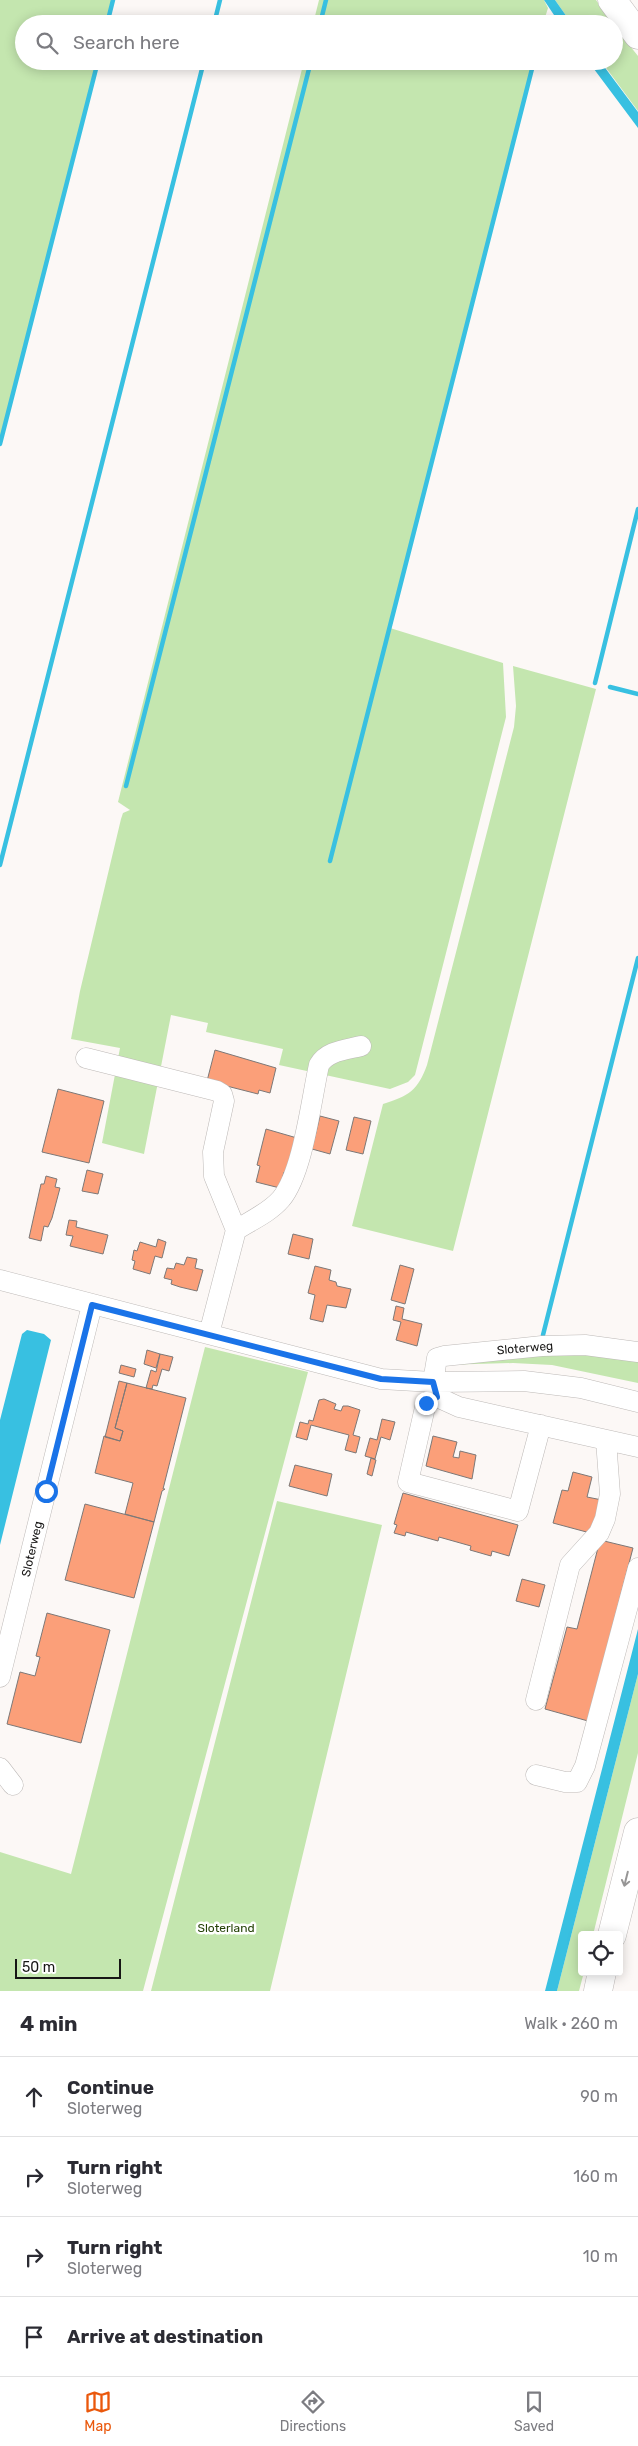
<!DOCTYPE html>
<html lang="en">
<head>
<meta charset="utf-8">
<style>
  body { margin:0; font-family:Rubik,sans-serif; background:#f2f2f3; color:#2b2b33 }
  .controls { position:absolute; right:15px; bottom:15px; display:grid; overflow:hidden; border-radius:5px; box-shadow:0 2px 12px #0003 }
  .controls button { width:45px; height:45px; display:grid; place-items:center; padding:0; border:0; border-bottom:1px solid #e1e1e2; background:#fff; color:#2b2b33; font:25px sans-serif }
  .scale { position:absolute; left:15px; bottom:12px; width:106px; box-sizing:border-box; padding-left:5px; border:2px solid #171615; border-top:0; font-size:14px; line-height:18px; white-space:nowrap; color:#171615; -webkit-text-stroke:4px #fff; paint-order:stroke }
  .stop { position:absolute; width:15px; height:15px; margin:-11px; border:4px solid #1a73e8; border-radius:50%; background:#fff }
  .stop.end { background:#1a73e8; border-color:#fff; box-shadow:0 1px 5px #0008 }
  .list { margin:0; padding:0; list-style:none }
  h2 { display:flex; justify-content:space-between; align-items:center; height:65px; margin:0; padding:0 20px; font-size:21px }
  h2 small { font-size:16px; font-weight:400; color:#7c7c81 }
  .list li { display:grid; grid-template-columns:32px 1fr auto; gap:15px; align-items:center; box-sizing:border-box; height:80px; padding:0 20px; border-top:1px solid #e1e1e2 }
  .list b { display:block; font-size:19px; white-space:nowrap }
  .list p { margin:0; font-size:16px; white-space:nowrap; color:#7c7c81 }
  .list em { font-size:16px; font-style:normal; color:#7c7c81 }
  .icon { flex:none; width:28px; height:28px; fill:none; stroke:currentColor; stroke-width:2; stroke-linecap:round; stroke-linejoin:round }
  .map { position:relative; flex:none; width:638px; height:1991px; overflow:hidden }
  .search { position:absolute; background:#fff; box-shadow:0 2px 12px #0003; left:15px; right:15px; top:15px; height:55px; display:flex; align-items:center; gap:12px; box-sizing:border-box; padding:0 18px; border-radius:28px; color:#7c7c81; font-size:19px }
  .sheet { height:385px; background:#fff }
  nav { display:flex; justify-content:space-around; align-items:center; box-sizing:border-box; height:70px; border-top:1px solid #e1e1e2; background:#fff; font-size:14px; color:#7c7c81 }
  nav a { display:grid; justify-items:center; gap:2px }
  nav .on { color:#ea580c }
  .map>svg:first-child { display:block }
  .green { fill:#c4e6af }
  .water { fill:#38c0e1 }
  .lines { fill:none; stroke-linecap:round; stroke-linejoin:round }
  .stream { stroke:#38c0e1; stroke-width:4.5 }
  .building { fill:#fb9f79; stroke:#7c7877 }
  .minor-casing { stroke:#bdb9b7; stroke-width:21 }
  .highway-casing { stroke:#bdb9b7; stroke-width:29 }
  .minor { stroke:#fff; stroke-width:20 }
  .highway { stroke:#fff; stroke-width:28 }
  .oneway { stroke:#979696 }
  .route { stroke:#1a73e8; stroke-width:6 }
  .labels { text-anchor:middle; dominant-baseline:central; stroke-width:5; stroke-linejoin:round; paint-order:stroke }
  .street-label { font-size:12px; fill:#171615; stroke:#fff }
  .park-label { font-size:12px; fill:#254307; stroke:#fff }
</style>
</head>
<body>
<div class="map">
<svg width="638" height="1991" viewBox="0 0 638 1991">
  <rect width="100%" height="100%" fill="#fcf8f6"/>
  <!-- green -->
  <path class="green" d="M0 0H113L107 24H24V61H98L0 444Z
    M319 0H544L548 8 543 24H313Z
    M555 0H596L613 24H572Z
    M614 26 638 56V111L601 61H614Z
    M304 61H534L390 628 503 663 506 717 415 1075 408 1082 390 1089 279 1065 283 1049 206 1032 208 1023 171 1015 144 1154 102 1143 120 1048 71 1039 80 991 121 819 123 813 130 810 118 802Z
    M513 666 596 689 453 1251 352 1226 383 1104C409 1096 418 1090 427 1065L514 727 516 706Z
    M205 1347 308 1372 143 1991H0V1852L71 1874Z
    M549 1350 638 1362V1383L552 1365 513 1363 441 1365Z
    M277 1501 382 1525 270 1991H151Z
    M638 1674V1753L593 1935H582V1972H584L579 1991H557Z"/>
  <!-- water -->
  <path class="water" d="M544 0H555L572 24H560Z
    M588 61H600L638 112V128Z
    M27 1330 44 1334 51 1340 0 1545V1420L22 1334Z
    M638 1629V1674L557 1991H545Z"/>
  <g class="lines">
    <!-- stream -->
    <path class="stream" d="M107 24 113 0
      M214 24 220 0
      M320 24 326 0
      M543 24 544 20
      M0 444 98 61
      M595 683 638 509
      M610 687 638 694
      M126 786 311 61
      M330 861 534 61
      M0 865 204 61
      M543 1335 638 958"/>
  </g>
  <!-- building -->
  <path class="building" d="M215 1050 276 1068 270 1093 259 1090 258 1094 207 1081Z
    M58 1089 104 1101 89 1163 42 1152Z
    M320 1116 339 1121 330 1154 312 1149Z
    M354 1117 371 1121 363 1154 346 1150Z
    M266 1129 297 1138 288 1173 284 1172 280 1188 256 1182 260 1166 257 1165Z
    M87 1170 103 1174 98 1194 82 1191Z
    M46 1176 57 1179 55 1187 60 1188 52 1218 48 1227 44 1226 41 1241 29 1238 41 1184H44Z
    M69 1220 77 1221 76 1227 108 1235 103 1254 70 1246 73 1236 66 1235Z
    M293 1234 313 1239 309 1259 288 1254Z
    M158 1239 166 1242 162 1258 155 1256 150 1274 133 1269 135 1261 132 1260 134 1250 137 1251 140 1242 156 1247Z
    M187 1257 197 1259 195 1268 203 1270 197 1291 180 1287 171 1284 172 1280 164 1278 167 1268 174 1269 176 1263 184 1265Z
    M400 1265 414 1269 405 1304 391 1300Z
    M315 1266 331 1270 329 1280 336 1282 337 1286 351 1289 346 1308 327 1305 323 1322 310 1319 315 1295 308 1293Z
    M396 1306 404 1308 402 1319 422 1324 417 1346 396 1340 401 1322 393 1320Z
    M147 1350 160 1354 156 1368 144 1364Z
    M160 1354 173 1357 169 1371 162 1369 157 1386 153 1385 152 1389 146 1388 151 1370 156 1372Z
    M121 1365 136 1369 134 1377 119 1373Z
    M119 1381 127 1383 115 1428 123 1431 120 1441 105 1437Z
    M127 1383 186 1398 163 1489H165L162 1491 154 1522 125 1514 133 1483 95 1473 104 1436 120 1441 123 1431 115 1428Z
    M324 1399 336 1404 334 1409 341 1411 343 1406H348L360 1410 353 1435 360 1437 356 1453 345 1450 349 1435 311 1425 307 1440 296 1437 300 1422 308 1424 309 1420 313 1421 319 1400Z
    M382 1419 395 1422 390 1440 381 1437 375 1459 365 1456 370 1438 377 1440Z
    M433 1436 457 1442 453 1457 459 1458 460 1451 476 1455 472 1479 426 1466Z
    M371 1458 376 1460 372 1476 367 1474Z
    M295 1465 332 1474 327 1496 289 1486Z
    M573 1472 592 1477 587 1497 602 1500 594 1534 553 1523 562 1490 568 1491Z
    M403 1493 518 1525 509 1556 492 1551 491 1556 470 1550 471 1546 439 1537 438 1541 406 1532 405 1536 394 1533 397 1525 394 1524Z
    M85 1504 154 1522 134 1598 65 1580Z
    M600 1540 633 1548 588 1721 545 1709 567 1627 577 1629Z
    M522 1579 545 1585 539 1607 516 1601Z
    M47 1613 110 1630 81 1743 7 1724 20 1672 35 1676 40 1657 36 1656Z"/>
  <g class="lines">
    <defs>
      <path id="minor" d="M86 1058 217 1091 222 1094 224 1101 213 1152 214 1176 236 1230 209 1334
        M236 1230C250 1221 269 1213 281 1199 303 1173 311 1101 319 1065 327 1051 345 1050 361 1046
        M0 1280 381 1379 433 1382 524 1381 581 1388 638 1402
        M638 1352 585 1345 542 1346 444 1356 437 1358 433 1382 437 1397 459 1407 638 1447
        M437 1397 426 1403 408 1482 518 1511 541 1425
        M0 1677 92 1305
        M536 1700 570 1565 599 1533 605 1519 610 1494 606 1440
        M0 1768 13 1785
        M536 1775 565 1782H577L585 1766 638 1568"/>
      <path id="highway" d="M612 0 638 35
        M612 1935 638 1832
        M598 1991 602 1972"/>
    </defs>
    <!-- minor casing -->
    <use href="#minor" class="minor-casing"/>
    <!-- highway casing -->
    <use href="#highway" class="highway-casing"/>
    <!-- minor -->
    <use href="#minor" class="minor"/>
    <!-- highway -->
    <use href="#highway" class="highway"/>
  </g>
  <!-- one-way arrows -->
  <defs><path id="oneway-shaft" d="M-6 0H5M1.5-3L5.5 0L1.5 3" fill="none" stroke-width="1.6" stroke-linecap="round" stroke-linejoin="round" transform="scale(1.25)"/></defs>
  <use class="oneway" href="#oneway-shaft" transform="translate(626 1879) rotate(104)"/>
  <g class="lines">
    <!-- route -->
    <path class="route" d="M46 1491 92 1305 381 1379 433 1382 437 1397 426 1403"/>
  </g>
  <g class="labels">
    <!-- street labels -->
    <g class="street-label">
      <text transform="translate(525 1348) rotate(-5)">Sloterweg</text>
      <text transform="translate(32 1549) rotate(-77)">Sloterweg</text>
    </g>
    <!-- park labels -->
    <g class="park-label">
      <text x="226" y="1928">Sloterland</text>
    </g>
  </g>
</svg>
<div class="controls">
<button><svg class="icon" aria-label="locate" viewBox="0 0 24 24"><circle cx="12" cy="12" r="6"/><path d="M12 2v4M12 18v4M2 12h4M18 12h4"/></svg></button>
</div>
<div class="scale">50 m</div>
<div class="stop" style="left:46px;top:1491px"></div>
<div class="stop end" style="left:426px;top:1403px"></div>
<div class="search"><svg class="icon" aria-label="search" viewBox="0 0 24 24"><circle cx="10" cy="10" r="6"/><path d="M15 15l6 6"/></svg>Search here</div>
</div>
<section class="sheet">
<h2>4 min<small>Walk · 260 m</small></h2>
<ul class="list">
<li><svg class="icon" aria-label="ahead" viewBox="0 0 24 24"><path d="M12 20V5M6 11l6-6 6 6"/></svg><div><b>Continue</b><p>Sloterweg</p></div><em>90 m</em></li>
<li><svg class="icon" aria-label="right" viewBox="0 0 24 24"><path d="M7 20v-9h11M14 6l5 5-5 5"/></svg><div><b>Turn right</b><p>Sloterweg</p></div><em>160 m</em></li>
<li><svg class="icon" aria-label="right" viewBox="0 0 24 24"><path d="M7 20v-9h11M14 6l5 5-5 5"/></svg><div><b>Turn right</b><p>Sloterweg</p></div><em>10 m</em></li>
<li><svg class="icon" aria-label="arrive" viewBox="0 0 24 24"><path d="M6 21V4h12l-3 4 3 4H6"/></svg><div><b>Arrive at destination</b></div></li>
</ul>
</section>
<nav>
<a class="on"><svg class="icon" aria-label="map" viewBox="0 0 24 24"><path d="M3 6l6-2 6 2 6-2v14l-6 2-6-2-6 2zM9 4v14M15 6v14"/></svg>Map</a>
<a><svg class="icon" aria-label="directions" viewBox="0 0 24 24"><path d="M12 3l9 9-9 9-9-9zM9 14v-3h6M13 9l2 2-2 2"/></svg>Directions</a>
<a><svg class="icon" aria-label="saved" viewBox="0 0 24 24"><path d="M7 4h10v16l-5-4-5 4z"/></svg>Saved</a>
</nav>
</body>
</html>
